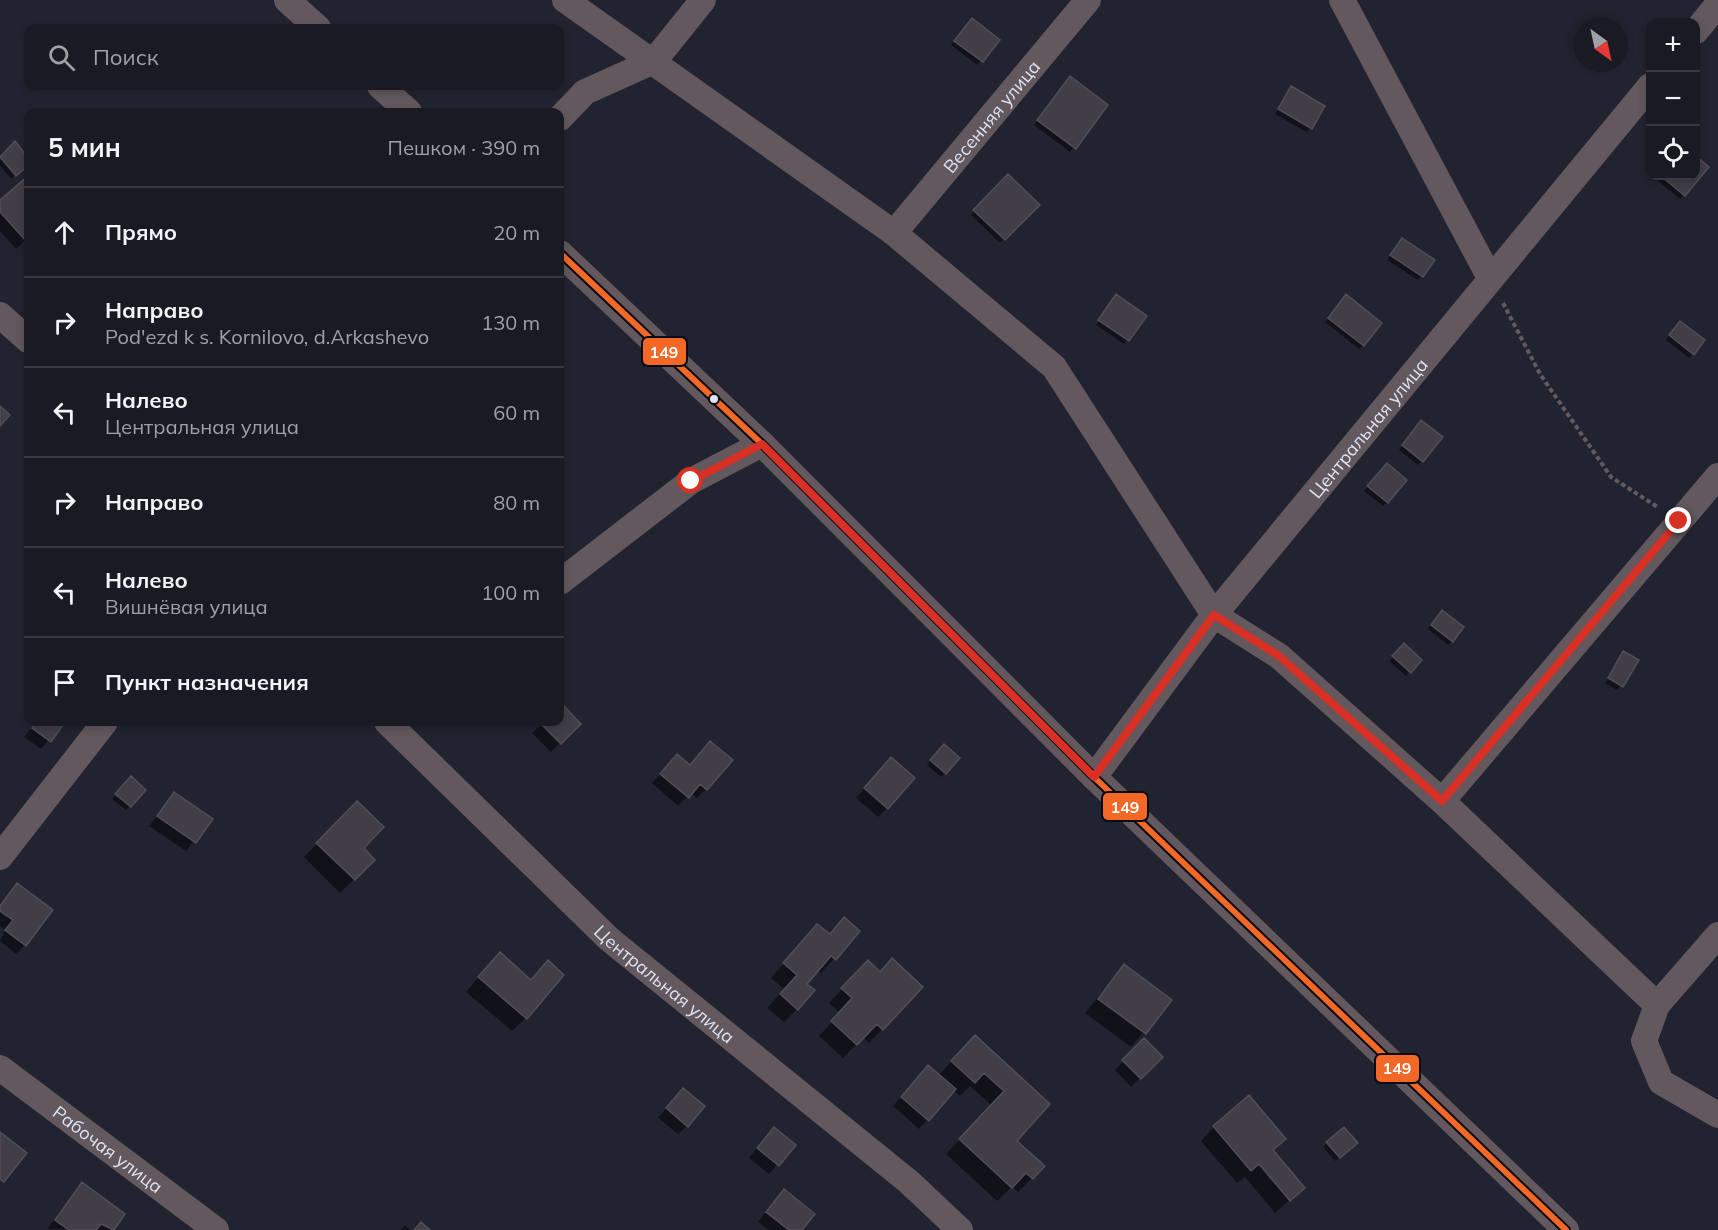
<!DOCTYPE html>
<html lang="ru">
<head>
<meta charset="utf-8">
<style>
  body { margin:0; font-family:Mulish,sans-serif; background:#22232c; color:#f1f3f6 }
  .controls { position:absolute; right:18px; top:18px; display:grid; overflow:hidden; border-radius:12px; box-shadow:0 3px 9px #0003 }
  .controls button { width:54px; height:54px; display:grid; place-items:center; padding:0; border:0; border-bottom:2px solid #373841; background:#191a24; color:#f1f3f6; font:30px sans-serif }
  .compass { position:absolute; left:1574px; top:18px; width:54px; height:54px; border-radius:50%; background:#191a24; box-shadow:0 3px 9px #0003; rotate:147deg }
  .stop { position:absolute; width:18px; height:18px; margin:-14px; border:4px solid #d93025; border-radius:50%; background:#fff }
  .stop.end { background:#d93025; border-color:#fff; box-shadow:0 2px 6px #0008 }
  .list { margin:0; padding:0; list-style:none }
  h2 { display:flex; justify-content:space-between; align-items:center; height:78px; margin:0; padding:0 24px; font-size:26px }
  h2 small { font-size:20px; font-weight:400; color:#9fa1a6 }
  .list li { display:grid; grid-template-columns:39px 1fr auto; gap:18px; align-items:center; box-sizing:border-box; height:90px; padding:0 24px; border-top:2px solid #373841 }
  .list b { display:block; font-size:22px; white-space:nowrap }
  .list p { margin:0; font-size:20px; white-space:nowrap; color:#9fa1a6 }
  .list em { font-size:20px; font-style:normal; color:#9fa1a6 }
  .icon { flex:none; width:33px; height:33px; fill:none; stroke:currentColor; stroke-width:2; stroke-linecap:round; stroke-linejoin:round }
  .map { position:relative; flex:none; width:1718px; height:1230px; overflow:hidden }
  .search { position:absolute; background:#191a24; box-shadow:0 3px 9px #0003; left:24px; top:24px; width:540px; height:66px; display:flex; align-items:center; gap:15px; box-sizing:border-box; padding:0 21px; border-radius:12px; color:#9fa1a6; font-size:22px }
  .panel { position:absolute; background:#191a24; box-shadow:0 3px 9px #0003; left:24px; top:108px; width:540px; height:618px; border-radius:12px }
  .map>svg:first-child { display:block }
  .shadow { fill:#0007 }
  .building { fill:#413e47; stroke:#524e57; stroke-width:1.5 }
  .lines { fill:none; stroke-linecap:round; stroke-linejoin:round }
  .path { stroke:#625a60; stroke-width:4; stroke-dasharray:4.5 3; stroke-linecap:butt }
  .minor { stroke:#62585d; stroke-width:26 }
  .bus-1-casing { stroke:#080a14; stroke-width:10 }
  .bus-1 { stroke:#f36827; stroke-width:6 }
  .route { stroke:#d93025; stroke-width:8 }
  .bus-dot { fill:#dfe3f4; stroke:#080a14; stroke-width:2 }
  .labels { text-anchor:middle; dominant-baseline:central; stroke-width:4.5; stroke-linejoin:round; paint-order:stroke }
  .street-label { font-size:18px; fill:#dfe3f4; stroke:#080a14 }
  .line-badge { stroke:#080a14; stroke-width:2 }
  .badge-label { font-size:16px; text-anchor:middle; font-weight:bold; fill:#fff }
</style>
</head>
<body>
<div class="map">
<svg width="1718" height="1230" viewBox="0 0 1718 1230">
  <rect width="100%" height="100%" fill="#212330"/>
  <!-- shadow -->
  <path class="shadow" d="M968 24 998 40 977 65 951 45Z
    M1066 82 1106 105 1070 152 1034 125Z
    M1291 88 1310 128 1306 132 1275 114Z
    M15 144 28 160V164L11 179 0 166V156Z
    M1696 158 1707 168 1680 199 1652 176H1696Z
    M1008 176 1037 205 1000 243 971 215Z
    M28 178V238L16 249 0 231V202Z
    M1398 244 1422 276 1418 280 1387 260Z
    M1112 300 1145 316 1124 344 1096 325Z
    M1342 300 1363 345 1359 349 1325 322Z
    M1676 327 1703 340 1689 358 1666 340Z
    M1417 426 1422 461 1418 465 1399 450Z
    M1383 469 1387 502 1383 506 1364 491Z
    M1438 615 1452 641 1448 645 1428 629Z
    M1404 645 1420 660 1406 676 1389 661Z
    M1624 653 1637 660 1617 690 1605 683Z
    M561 705 579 724 551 752 532 733 544 722H560Z
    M36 722H64L41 749 24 737Z
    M940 750 945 773 941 777 927 765Z
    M677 756 706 789 697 798 691 793 678 806 652 783Z
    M882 768 887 808 878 817 856 798Z
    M131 778 144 790 126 810 112 799Z
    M174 794 211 819 186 851 149 826Z
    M357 803 361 848 373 860 340 893 304 857Z
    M17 885 25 945 16 954 0 941 5 930 0 926V905Z
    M858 932 821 973 817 970 805 984 797 1009 784 1022 767 1008 784 989 771 978 804 939Z
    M548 962 526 1018 512 1031 466 992 486 968 530 981Z
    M1124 966 1170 1000 1131 1047 1085 1013Z
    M854 976 921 987 869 1043 863 1037 843 1058 819 1036 840 1013 829 1003Z
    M1144 1040 1161 1057 1131 1087 1115 1070Z
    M961 1051 1048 1104 1015 1141 1032 1178 1018 1192 1012 1186 997 1201 946 1154 991 1105 970 1086 960 1096 954 1090 919 1129 893 1106 919 1076H938Z
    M674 1099 687 1126 678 1134 658 1118Z
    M1214 1127 1271 1151 1303 1188 1275 1213 1245 1177 1237 1183 1201 1141Z
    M765 1138 794 1145 769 1174 749 1158Z
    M1327 1143 1352 1147 1335 1161 1323 1147Z
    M82 1184 123 1214 112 1230 47 1229Z
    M775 1200 800 1230H769L758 1222Z
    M405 1225 410 1230H400Z"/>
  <!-- building -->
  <path class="building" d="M972 18 1000 40 983 62 954 41Z
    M1070 76 1108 105 1076 149 1037 120Z
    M1291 86 1325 106 1312 129 1278 109Z
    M15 141 28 158V166L16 176 0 157Z
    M1696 156 1709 167 1685 196 1661 176H1696Z
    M1008 174 1040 205 1005 240 973 210Z
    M28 176V239L26 241 0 212V200Z
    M1402 238 1435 260 1423 277 1390 255Z
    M1116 294 1147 316 1129 341 1098 320Z
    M1346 294 1382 323 1364 346 1328 318Z
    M1680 321 1705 340 1694 355 1669 335Z
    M0 406 10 415 0 426Z
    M1421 420 1443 437 1423 462 1402 445Z
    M1387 463 1407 480 1388 503 1367 486Z
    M1442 610 1464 627 1453 642 1431 625Z
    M1404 643 1422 660 1411 673 1392 656Z
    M1623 651 1639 660 1623 687 1608 678Z
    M561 703 581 724 561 744 540 723 560 722Z
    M37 722H65L51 742 32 728Z
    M710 741 733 760 707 790 700 784 689 798 660 774 677 754 690 765Z
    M944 744 960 758 946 774 930 760Z
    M891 757 915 778 888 809 864 788Z
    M131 776 146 790 131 807 115 794Z
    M174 792 213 819 196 843 157 816Z
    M357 801 384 827 364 848 375 860 355 880 316 843Z
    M17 883 53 910 26 946 5 930 13 920 0 911V906Z
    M844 917 860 931 836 960 831 956 807 984 815 990 798 1010 780 994 797 975 783 963 817 924 830 934Z
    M500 952 531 980 548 960 564 975 527 1019 478 977Z
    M892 958 923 987 883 1030 877 1024 857 1045 831 1021 852 998 841 988 868 960 880 972Z
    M1124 964 1172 1000 1146 1034 1098 999Z
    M975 1035 1050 1104 1017 1141 1045 1166 1033 1179 1026 1173 1012 1188 959 1139 1004 1091 984 1073 975 1083 951 1061Z
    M1144 1038 1163 1057 1141 1079 1122 1060Z
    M928 1065 956 1089 929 1121 901 1097Z
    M683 1088 705 1106 688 1127 666 1108Z
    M1249 1095 1286 1139 1273 1150 1305 1188 1290 1201 1259 1164 1251 1171 1213 1126Z
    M774 1127 796 1145 779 1166 757 1148Z
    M1344 1127 1358 1143 1340 1158 1326 1142Z
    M0 1132 27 1153 4 1182 0 1179Z
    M82 1182 125 1214 114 1230 101 1224 96 1230H69L55 1220Z
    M784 1189 815 1214 802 1230H789L766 1212Z
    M421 1222 430 1230H414Z"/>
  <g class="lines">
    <!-- path -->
    <path class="path" d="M1503 303 1540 374 1611 477 1659 508"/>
    <!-- minor -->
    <g class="minor">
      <path d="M287 0 318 28"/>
      <path d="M565 0 894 233 1054 367 1214 615 1279 656 1442 801 1657 1005 1644 1041 1661 1082 1718 1115"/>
      <path d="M1342 0 1490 278"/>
      <path d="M1696 31 1718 4"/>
      <path d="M380 86 409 112"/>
      <path d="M560 118 585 92 654 61 703 0"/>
      <path id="s1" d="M894 233 1088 0"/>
      <path d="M560 253 762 444 1094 777 1566 1230"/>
      <path d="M0 315 28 340"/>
      <path d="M560 582 691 481 762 444"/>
      <path id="s2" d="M387 722 609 939 909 1182 960 1230"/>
      <path id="s3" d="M1094 777 1214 615 1650 86"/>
      <path d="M1442 801 1718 476"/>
      <path d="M0 857 105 722"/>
      <path d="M1657 1005 1718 935"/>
      <path id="s4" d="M0 1068 216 1230"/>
    </g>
    <defs>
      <path id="bus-1" d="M560 253 762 444 1094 777 1566 1230"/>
    </defs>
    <!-- bus-1 casing -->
    <use href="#bus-1" class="bus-1-casing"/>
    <!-- bus-1 -->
    <use href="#bus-1" class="bus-1"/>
  </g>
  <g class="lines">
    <!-- route -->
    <path class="route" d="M691 481 762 444 1094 777 1214 615 1279 656 1442 801 1679 521"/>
  </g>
  <!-- markers -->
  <circle class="bus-dot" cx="714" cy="399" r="5"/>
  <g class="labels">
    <!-- street labels -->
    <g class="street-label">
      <text stroke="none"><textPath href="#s1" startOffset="152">Весенняя улица</textPath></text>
      <text stroke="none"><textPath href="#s3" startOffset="444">Центральная улица</textPath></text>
      <text stroke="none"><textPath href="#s2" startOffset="382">Центральная улица</textPath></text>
      <text stroke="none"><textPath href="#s4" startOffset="135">Рабочая улица</textPath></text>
    </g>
  </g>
  <g class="line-badge">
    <rect x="642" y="337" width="45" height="29" rx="6" fill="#f36827"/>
    <rect x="1102" y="792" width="46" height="29" rx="6" fill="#f36827"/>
    <rect x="1375" y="1054" width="45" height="29" rx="6" fill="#f36827"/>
  </g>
  <g class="badge-label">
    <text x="664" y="358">149</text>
    <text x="1125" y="813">149</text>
    <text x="1397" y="1074">149</text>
  </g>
</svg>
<div class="controls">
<button>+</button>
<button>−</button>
<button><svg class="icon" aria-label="locate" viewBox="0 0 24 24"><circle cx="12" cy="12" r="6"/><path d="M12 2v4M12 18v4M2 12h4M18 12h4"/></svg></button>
</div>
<svg class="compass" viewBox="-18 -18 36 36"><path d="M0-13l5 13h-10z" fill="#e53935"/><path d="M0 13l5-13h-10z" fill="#9fa1a6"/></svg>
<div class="stop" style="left:691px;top:481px"></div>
<div class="stop end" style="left:1679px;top:521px"></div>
<div class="search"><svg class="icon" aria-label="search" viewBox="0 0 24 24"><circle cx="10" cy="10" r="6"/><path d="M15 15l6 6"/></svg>Поиск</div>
<section class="panel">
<h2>5 мин<small>Пешком · 390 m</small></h2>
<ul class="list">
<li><svg class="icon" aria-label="ahead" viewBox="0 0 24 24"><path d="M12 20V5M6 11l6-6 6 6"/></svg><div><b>Прямо</b></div><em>20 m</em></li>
<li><svg class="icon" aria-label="right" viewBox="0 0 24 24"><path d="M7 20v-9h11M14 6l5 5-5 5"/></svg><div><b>Направо</b><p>Pod'ezd k s. Kornilovo, d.Arkashevo</p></div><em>130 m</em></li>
<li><svg class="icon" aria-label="left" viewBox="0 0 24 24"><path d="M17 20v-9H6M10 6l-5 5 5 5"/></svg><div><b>Налево</b><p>Центральная улица</p></div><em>60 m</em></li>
<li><svg class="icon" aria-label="right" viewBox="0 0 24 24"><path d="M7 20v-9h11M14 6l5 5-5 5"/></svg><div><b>Направо</b></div><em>80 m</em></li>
<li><svg class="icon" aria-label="left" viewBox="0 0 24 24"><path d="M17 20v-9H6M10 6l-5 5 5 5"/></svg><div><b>Налево</b><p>Вишнёвая улица</p></div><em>100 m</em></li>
<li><svg class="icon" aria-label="arrive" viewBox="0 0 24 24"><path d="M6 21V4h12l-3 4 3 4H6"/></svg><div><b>Пункт назначения</b></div></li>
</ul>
</section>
</div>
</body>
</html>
